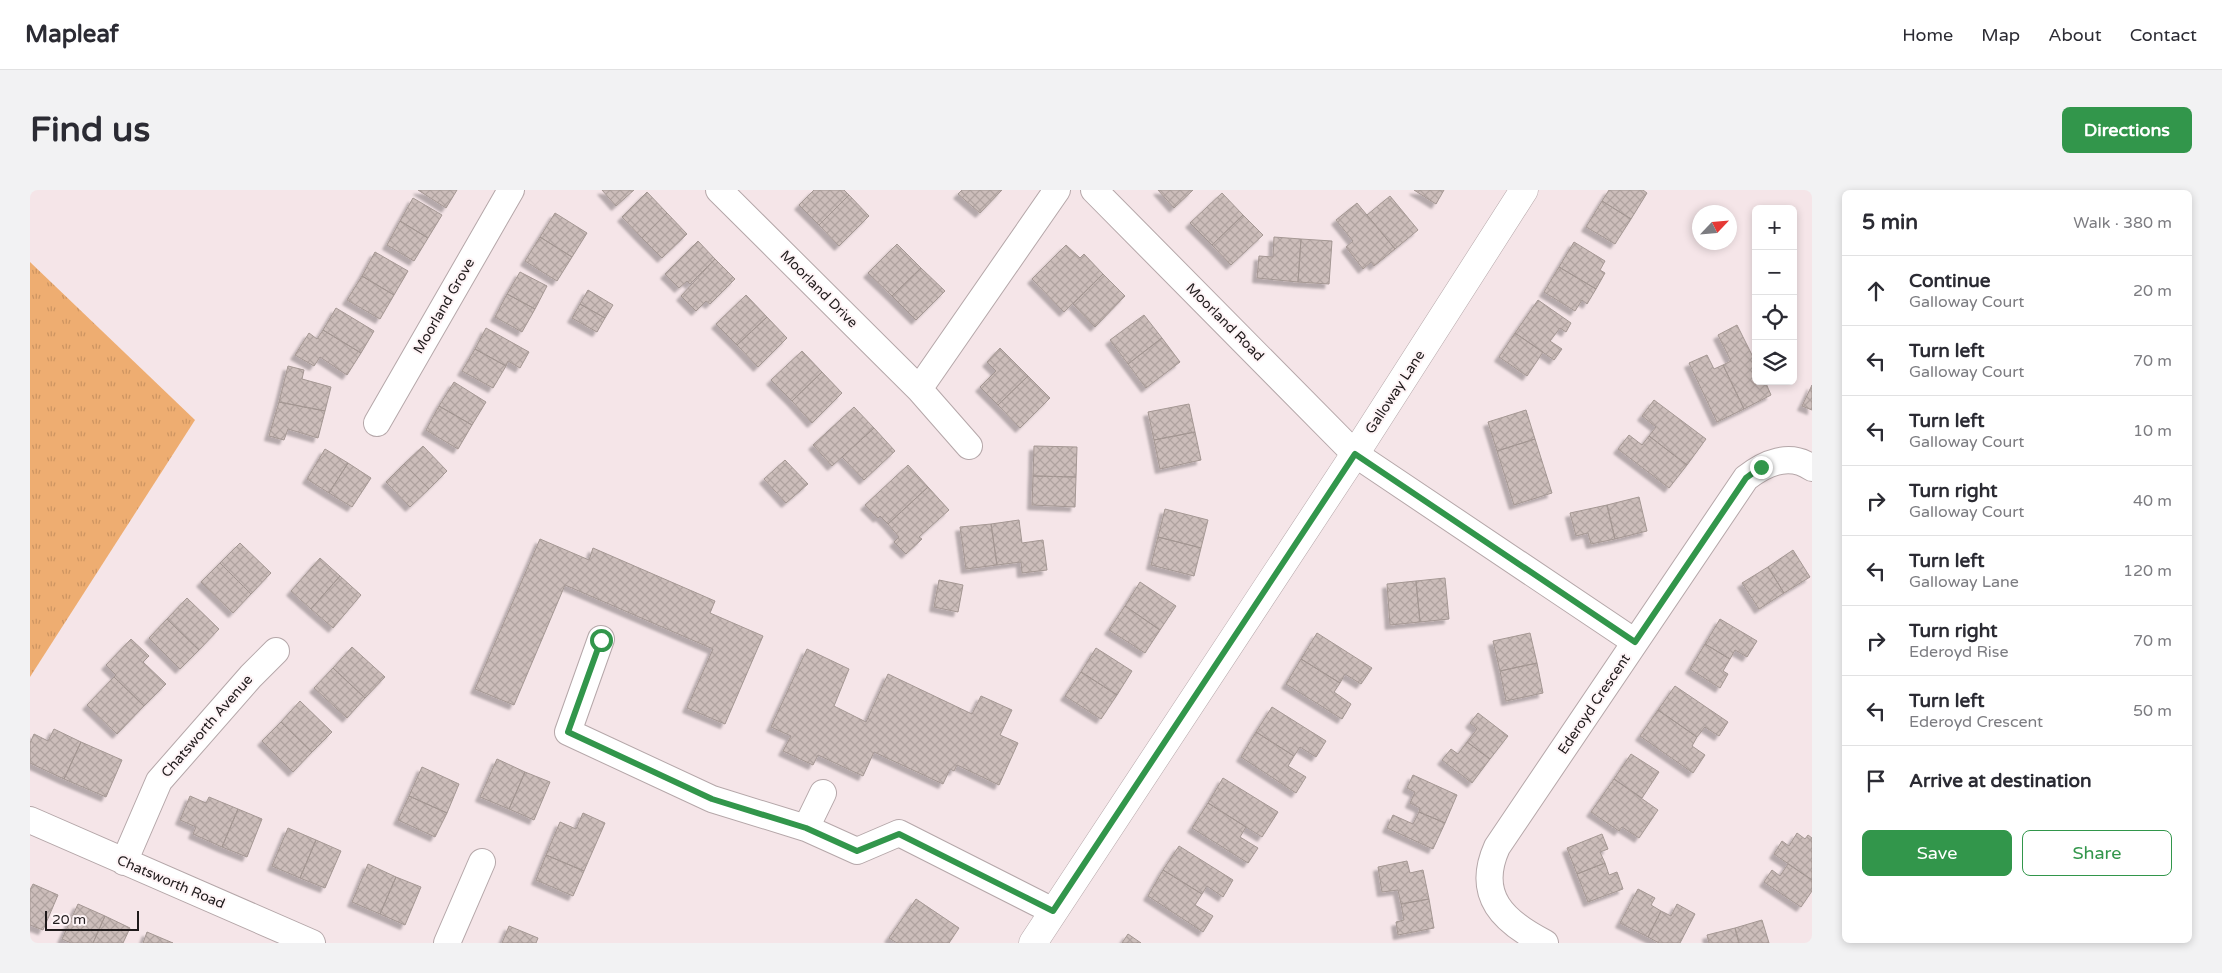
<!DOCTYPE html>
<html lang="en">
<head>
<meta charset="utf-8">
<style>
  body { margin:0; font-family:"Varela Round",sans-serif; background:#f2f2f3; color:#2b2b33 }
  .controls { position:absolute; right:15px; top:15px; display:grid; overflow:hidden; border-radius:8px; box-shadow:0 2px 8px #0003 }
  .controls button { width:45px; height:45px; display:grid; place-items:center; padding:0; border:0; border-bottom:1px solid #e1e1e2; background:#fff; color:#2b2b33; font:25px sans-serif }
  .compass { position:absolute; left:1662px; top:15px; width:45px; height:45px; border-radius:50%; background:#fff; box-shadow:0 2px 8px #0003; rotate:64deg }
  .scale { position:absolute; left:15px; bottom:12px; width:94px; box-sizing:border-box; padding-left:5px; border:2px solid #1f1a1b; border-top:0; font-size:14px; line-height:18px; white-space:nowrap; color:#1f1a1b; -webkit-text-stroke:4px #fef4f6; paint-order:stroke }
  .stop { position:absolute; width:15px; height:15px; margin:-11px; border:4px solid #32964b; border-radius:50%; background:#fff }
  .stop.end { background:#32964b; border-color:#fff; box-shadow:0 1px 5px #0008 }
  .list { margin:0; padding:0; list-style:none }
  h2 { display:flex; justify-content:space-between; align-items:center; height:65px; margin:0; padding:0 20px; font-size:21px }
  h2 small { font-size:16px; font-weight:400; color:#7c7c81 }
  .list li { display:grid; grid-template-columns:32px 1fr auto; gap:15px; align-items:center; box-sizing:border-box; height:70px; padding:0 20px; border-top:1px solid #e1e1e2 }
  .list b { display:block; font-size:19px; white-space:nowrap }
  .list p { margin:0; font-size:16px; white-space:nowrap; color:#7c7c81 }
  .list em { font-size:16px; font-style:normal; color:#7c7c81 }
  .actions { display:flex; gap:10px; padding:15px 20px }
  .actions a { flex:1; padding:11px 0; border:1px solid #32964b; border-radius:8px; text-align:center; font-size:18px; color:#32964b }
  .actions .main { background:#32964b; color:#fff }
  .icon { flex:none; width:28px; height:28px; fill:none; stroke:currentColor; stroke-width:2; stroke-linecap:round; stroke-linejoin:round }
  .map { position:relative; flex:none; width:1782px; height:753px; overflow:hidden; border-radius:8px }
  header { display:flex; align-items:center; gap:30px; box-sizing:border-box; height:70px; padding:0 25px; background:#fff; border-bottom:1px solid #e1e1e2 }
  header strong { font-size:24px }
  nav { display:flex; gap:28px; margin-inline-start:auto; font-size:18px }
  .intro { display:flex; align-items:center; justify-content:space-between; box-sizing:border-box; height:120px; padding:0 30px }
  h1 { margin:0; font-size:35px }
  .button { padding:12px 22px; border-radius:8px; background:#32964b; color:#fff; font-size:18px; font-weight:700 }
  main { display:flex; gap:30px; padding:0 30px }
  aside { flex:1; background:#fff; border-radius:8px; box-shadow:0 2px 8px #0003 }
  .map>svg:first-child { display:block }
  .park { fill:url(#park-tufts) }
  .building { fill:url(#building-cross-hatch); stroke:#a49793; filter:url(#shadow) }
  .lines { fill:none; stroke-linecap:round; stroke-linejoin:round }
  .minor-casing { stroke:#b5a7a9; stroke-width:28 }
  .secondary-casing { stroke:#b5a7a9; stroke-width:29 }
  .minor { stroke:#fff; stroke-width:26 }
  .secondary { stroke:#fff; stroke-width:28 }
  .route { stroke:#32964b; stroke-width:6 }
  .labels { text-anchor:middle; dominant-baseline:central; stroke-width:4; stroke-linejoin:round; paint-order:stroke }
  .street-label { font-size:14px; fill:#1f1a1b; stroke:#fef4f6 }
</style>
</head>
<body>
<header>
<strong>Mapleaf</strong>
<nav><a>Home</a><a>Map</a><a>About</a><a>Contact</a></nav>
</header>
<div class="intro"><h1>Find us</h1><a class="button">Directions</a></div>
<main>
<div class="map">
<svg width="1782" height="753" viewBox="0 0 1782 753">
  <defs>
    <pattern id="park-tufts" width="24" height="20" patternUnits="userSpaceOnUse" patternTransform="scale(1.25)"><rect width="24" height="20" fill="#eead71"/><path d="M3 7l-1-3M5 7V3M7 7l1-3M15 17l-1-3M17 17v-4M19 17l1-3" fill="none" stroke="#cc9461"/></pattern>
    <pattern id="building-cross-hatch" width="8" height="8" patternUnits="userSpaceOnUse" patternTransform="scale(1.25)"><rect width="8" height="8" fill="#ccbdba"/><path d="M0 0l8 8M0 8l8-8" fill="none" stroke="#afa29f"/></pattern>
    <filter id="shadow"><feDropShadow dx="-4.5" dy="4.5" stdDeviation="1" flood-color="#0004"/></filter>
  </defs>
  <rect width="100%" height="100%" fill="#f5e5e8"/>
  <!-- park -->
  <path class="park" d="M0 72 165 230 0 487Z"/>
  <!-- building -->
  <path class="building" d="M388 0H427L416 18Z
    M572 0H604L586 16Z
    M784 0H814L819 5 789 35 769 15Z
    M932 0H972L950 23 928 4Z
    M1128 0H1163L1144 18Z
    M1384 0H1414L1406 14Z
    M1579 0H1613L1617 3 1601 29 1572 11Z
    M617 2 637 23 612 48 592 27Z
    M1192 3 1213 25 1182 55 1160 33Z
    M819 5 839 26 809 56 789 35Z
    M1360 6 1388 40 1365 59 1337 25Z
    M383 8 412 25 398 48 370 31Z
    M1572 11 1601 29 1585 54 1556 37Z
    M1327 13 1365 59 1344 76 1341 72 1333 79 1316 57 1323 51 1306 30Z
    M525 23 557 43 542 67 510 47Z
    M637 23 657 44 632 68 612 48Z
    M1213 25 1233 45 1201 75 1182 55Z
    M370 31 398 48 384 71 357 55Z
    M510 47 542 67 527 91 495 71Z
    M1244 47 1271 49 1268 92 1227 88 1229 66 1243 67Z
    M1271 49 1302 51 1299 94 1268 92Z
    M668 51 685 69 660 94 657 91 649 98 635 84Z
    M1544 52 1575 71 1570 80 1575 83 1566 99 1529 77Z
    M867 54 891 78 862 106 838 83Z
    M1036 55 1050 68 1054 64 1073 84 1034 122 1002 89Z
    M345 62 378 81 364 105 332 86Z
    M685 69 705 89 680 114 676 111 666 121 651 106Z
    M1529 77 1566 99 1557 114 1552 110 1545 121 1514 102Z
    M891 78 915 101 886 130 862 106Z
    M490 82 517 96 505 119 477 104Z
    M1073 84 1095 106 1065 137 1043 114Z
    M332 86 364 105 350 129 317 110Z
    M558 100 583 115 575 128 550 114Z
    M477 104 505 119 492 142 465 127Z
    M716 105 737 127 707 155 686 134Z
    M1508 110 1541 133 1536 142 1530 138 1520 151 1532 159 1524 170 1485 143Z
    M550 114 575 128 567 142 542 128Z
    M306 118 344 141 331 163 293 140Z
    M1114 125 1132 148 1098 174 1080 150Z
    M737 127 757 148 728 177 707 155Z
    M1707 135 1726 173V191H1735L1741 205 1714 219 1693 175 1701 171 1688 145Z
    M456 138 499 162 490 178 478 171 476 176 445 159Z
    M293 140 331 163 317 185 290 167 284 176 265 165 279 143 287 149Z
    M1485 143 1513 162 1497 186 1469 167Z
    M1132 148 1150 172 1116 198 1098 174Z
    M970 158 998 186 968 215 950 197 966 181 957 172Z
    M445 159 476 176 463 198 432 181Z
    M772 161 792 182 762 211 741 190Z
    M1677 165 1684 179 1693 175 1714 219 1687 232 1659 173Z
    M258 176 274 180 272 189 301 197 295 221 249 212Z
    M792 182 812 203 782 233 762 211Z
    M998 186 1020 208 990 238 968 215Z
    M424 192 456 212 442 235 409 216Z
    M1782 195V220L1772 216Z
    M1624 210 1676 249 1657 275 1619 246 1626 237 1612 226Z
    M249 212 295 221 288 248 258 239 254 250 239 246Z
    M1159 214 1165 242 1124 250 1118 222Z
    M409 216 442 235 428 259 396 240Z
    M824 217 844 238 802 276 783 255Z
    M1496 220 1505 249 1467 261 1458 232Z
    M844 238 865 261 834 290 812 267Z
    M1165 242 1171 270 1130 279 1124 250Z
    M1599 245 1612 255 1619 246 1657 275 1639 298 1588 259Z
    M1505 249 1522 303 1484 315 1467 261Z
    M393 256 417 281 399 299 374 274Z
    M1004 256 1047 257 1046 287 1003 286Z
    M295 259 318 273 299 303 277 289Z
    M755 270 778 294 756 313 734 289Z
    M318 273 341 288 322 317 299 303Z
    M374 274 399 299 380 317 356 292Z
    M878 275 898 297 858 334 850 326 848 328 835 315Z
    M1003 286 1046 287 1045 317 1002 315Z
    M898 297 919 320 889 347 892 349 876 364 864 352 869 347 858 334Z
    M1609 307 1617 341 1585 349 1577 315Z
    M1577 315 1585 349 1561 354 1558 343 1546 346 1540 323Z
    M1135 319 1178 330 1171 358 1128 347Z
    M989 330 992 353 1013 350 1017 380 992 383 991 372 967 375 961 334Z
    M961 334 967 375 936 379 930 337Z
    M1128 347 1171 358 1164 386 1121 375Z
    M510 349 559 370 563 358 685 411 680 423 733 446 695 534 657 518 683 459 535 395 484 515 445 499Z
    M210 353 241 383 221 404 190 373Z
    M1763 360 1780 387 1754 403 1738 377Z
    M290 368 310 386 281 419 261 401Z
    M190 373 221 404 203 423 171 392Z
    M1738 377 1754 403 1729 419 1712 393Z
    M310 386 331 405 303 438 281 419Z
    M1415 388 1419 429 1390 432 1386 391Z
    M909 390 933 395 928 422 904 417Z
    M1386 391 1390 432 1360 435 1357 394Z
    M1110 392 1146 416 1130 440 1095 416Z
    M157 408 189 439 169 460 137 429Z
    M1095 416 1130 440 1115 463 1079 440Z
    M137 429 169 460 150 479 119 448Z
    M1690 429 1727 451 1717 467 1705 460 1700 469 1675 454Z
    M1287 443 1342 478 1331 494 1315 484 1310 493 1271 469Z
    M1500 443 1507 473 1470 481 1463 451Z
    M101 449 119 466 113 472 136 494 114 516 84 487 86 485 76 475Z
    M1675 454 1700 469 1693 481 1698 484 1690 498 1660 479Z
    M322 457 355 487 335 508 303 478Z
    M1066 458 1102 481 1087 505 1051 482Z
    M777 459 819 479 804 516 836 532 858 484 942 524 951 506 982 520 970 545 988 553 969 595 927 575 924 581 920 579 913 594 844 562 833 586 788 565 783 575 753 561 761 546 741 537Z
    M1271 469 1310 493 1304 502 1321 514 1312 529 1256 494Z
    M1507 473 1513 503 1476 511 1470 481Z
    M303 478 335 508 317 528 284 498Z
    M1051 482 1087 505 1071 529 1035 506Z
    M84 487 114 516 87 544 57 515Z
    M1645 496 1698 532 1689 546 1675 537 1667 547 1628 520Z
    M270 511 302 542 282 562 251 532Z
    M1242 517 1296 551 1286 567 1270 557 1264 566 1226 542Z
    M1628 520 1667 547 1662 556 1675 565 1663 583 1610 546Z
    M1448 523 1478 546 1460 569 1437 552 1447 539 1440 533Z
    M251 532 282 562 263 582 232 551Z
    M24 539 51 552 34 589 0 573V553L4 544 18 551Z
    M1226 542 1264 566 1258 576 1276 587 1266 603 1211 567Z
    M51 552 92 570 76 607 34 589Z
    M1437 552 1460 569 1442 593 1412 570 1421 559 1428 564Z
    M1601 564 1629 582 1612 608 1584 589Z
    M467 569 495 582 479 619 450 607Z
    M392 577 429 594 417 623 379 606Z
    M495 582 520 592 504 630 479 619Z
    M1383 585 1427 605 1415 633 1389 622 1390 618 1380 613 1385 602 1377 598Z
    M1193 588 1248 622 1232 647 1178 613Z
    M1584 589 1628 620 1609 648 1592 637 1589 641 1561 622Z
    M160 606 176 613 179 607 208 619 192 657 163 644 166 637 150 630Z
    M379 606 417 623 405 647 368 630Z
    M1178 613 1216 637 1210 647 1228 658 1218 673 1162 638Z
    M208 619 232 629 217 667 192 657Z
    M1389 622 1415 633 1403 659 1357 638 1363 625 1383 634Z
    M553 623 575 633 554 681 516 665 530 632 546 639Z
    M258 638 286 650 270 688 242 676Z
    M1767 643 1775 649 1778 645 1782 648V690L1744 664 1752 651 1759 656Z
    M1572 644 1578 659 1570 662 1575 673 1547 684 1537 658Z
    M286 650 311 661 295 698 270 688Z
    M1149 656 1203 690 1193 707 1177 696 1172 704 1133 680Z
    M516 665 554 681 543 706 506 690Z
    M1377 671 1380 683 1393 680 1399 709 1371 714 1368 700 1352 702 1348 677Z
    M1575 673 1579 685 1587 682 1593 699 1558 712 1547 684Z
    M338 674 366 687 350 724 322 712Z
    M1758 674 1782 690V701L1771 717 1734 692 1742 680 1750 686Z
    M1133 680 1172 704 1165 715 1183 726 1173 742 1118 706Z
    M366 687 391 697 375 735 350 724Z
    M3 694 28 705 13 740 0 735V700Z
    M1608 699 1625 708 1621 715 1631 721 1618 747 1590 733Z
    M886 709 929 738 919 753H867L859 748Z
    M1399 709 1404 738 1368 745 1366 732 1374 730 1371 714Z
    M48 714 75 726 63 753H41L32 749Z
    M1647 714 1665 724 1650 753H1629L1618 747 1631 721 1641 726Z
    M75 726 100 738 93 753H63Z
    M1732 730 1739 753H1709L1705 738Z
    M479 736 508 748 506 753H472Z
    M1705 738 1709 753H1679L1677 745Z
    M117 742 143 753H113Z
    M1098 744 1111 753H1092Z"/>
  <g class="lines">
    <defs>
      <path id="minor" d="M689 0 889 199 1027 0
        M1064 0 1325 264 1605 452
        M889 199 939 256
        M347 233 481 0
        M571 449 538 542 682 609 776 638 827 661 869 643 1023 721
        M0 630 282 753
        M776 638 793 603
        M94 672 129 591 221 486 246 461
        M417 753 452 672
        M1515 753C1474 732 1445 706 1467 657L1716 288C1735 273 1760 262 1782 278"/>
      <path id="secondary" d="M1003 753 1325 264 1494 0"/>
    </defs>
    <!-- minor casing -->
    <use href="#minor" class="minor-casing"/>
    <!-- secondary casing -->
    <use href="#secondary" class="secondary-casing"/>
    <!-- minor -->
    <use href="#minor" class="minor"/>
    <!-- secondary -->
    <use href="#secondary" class="secondary"/>
  </g>
  <g class="lines">
    <!-- route -->
    <path class="route" d="M571 450 538 542 682 609 776 638 827 661 869 644 1023 721 1325 264 1605 452 1716 288 1731 277"/>
  </g>
  <g class="labels">
    <!-- street labels -->
    <g class="street-label">
      <text transform="translate(789 99) rotate(45)">Moorland Drive</text>
      <text transform="translate(414 116) rotate(-60)">Moorland Grove</text>
      <text transform="translate(1195 132) rotate(45)">Moorland Road</text>
      <text transform="translate(1365 202) rotate(-57)">Galloway Lane</text>
      <text transform="translate(1564 514) rotate(-56)">Ederoyd Crescent</text>
      <text transform="translate(177 536) rotate(-49)">Chatsworth Avenue</text>
      <text transform="translate(141 692) rotate(23)">Chatsworth Road</text>
    </g>
  </g>
</svg>
<div class="controls">
<button>+</button>
<button>−</button>
<button><svg class="icon" aria-label="locate" viewBox="0 0 24 24"><circle cx="12" cy="12" r="6"/><path d="M12 2v4M12 18v4M2 12h4M18 12h4"/></svg></button>
<button><svg class="icon" aria-label="layers" viewBox="0 0 24 24"><path d="M12 4l9 5-9 5-9-5zM3 14l9 5 9-5"/></svg></button>
</div>
<svg class="compass" viewBox="-18 -18 36 36"><path d="M0-13l5 13h-10z" fill="#e53935"/><path d="M0 13l5-13h-10z" fill="#7c7c81"/></svg>
<div class="scale">20 m</div>
<div class="stop" style="left:571px;top:450px"></div>
<div class="stop end" style="left:1731px;top:277px"></div>
</div>
<aside>
<h2>5 min<small>Walk · 380 m</small></h2>
<ul class="list">
<li><svg class="icon" aria-label="ahead" viewBox="0 0 24 24"><path d="M12 20V5M6 11l6-6 6 6"/></svg><div><b>Continue</b><p>Galloway Court</p></div><em>20 m</em></li>
<li><svg class="icon" aria-label="left" viewBox="0 0 24 24"><path d="M17 20v-9H6M10 6l-5 5 5 5"/></svg><div><b>Turn left</b><p>Galloway Court</p></div><em>70 m</em></li>
<li><svg class="icon" aria-label="left" viewBox="0 0 24 24"><path d="M17 20v-9H6M10 6l-5 5 5 5"/></svg><div><b>Turn left</b><p>Galloway Court</p></div><em>10 m</em></li>
<li><svg class="icon" aria-label="right" viewBox="0 0 24 24"><path d="M7 20v-9h11M14 6l5 5-5 5"/></svg><div><b>Turn right</b><p>Galloway Court</p></div><em>40 m</em></li>
<li><svg class="icon" aria-label="left" viewBox="0 0 24 24"><path d="M17 20v-9H6M10 6l-5 5 5 5"/></svg><div><b>Turn left</b><p>Galloway Lane</p></div><em>120 m</em></li>
<li><svg class="icon" aria-label="right" viewBox="0 0 24 24"><path d="M7 20v-9h11M14 6l5 5-5 5"/></svg><div><b>Turn right</b><p>Ederoyd Rise</p></div><em>70 m</em></li>
<li><svg class="icon" aria-label="left" viewBox="0 0 24 24"><path d="M17 20v-9H6M10 6l-5 5 5 5"/></svg><div><b>Turn left</b><p>Ederoyd Crescent</p></div><em>50 m</em></li>
<li><svg class="icon" aria-label="arrive" viewBox="0 0 24 24"><path d="M6 21V4h12l-3 4 3 4H6"/></svg><div><b>Arrive at destination</b></div></li>
</ul>
<div class="actions"><a class="main">Save</a><a>Share</a></div>
</aside>
</main>
</body>
</html>
